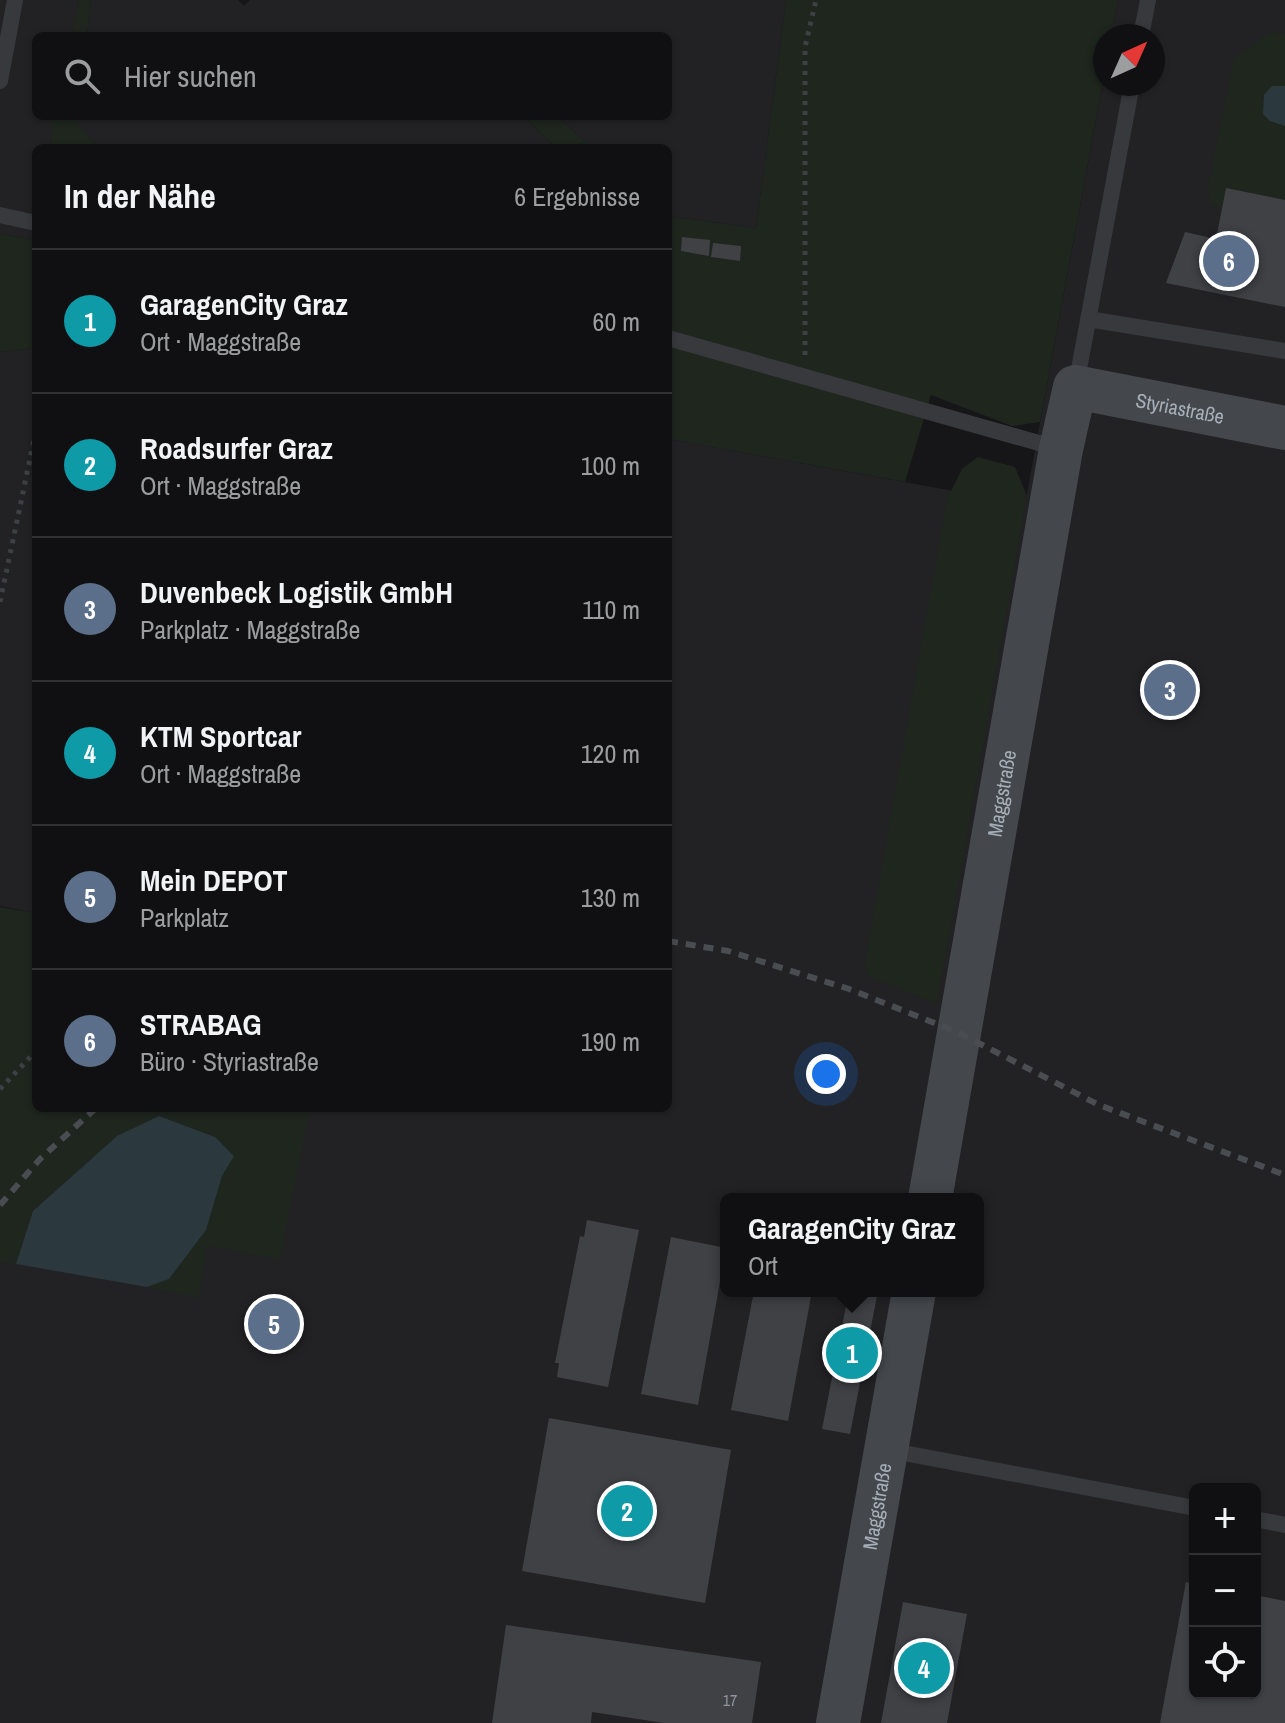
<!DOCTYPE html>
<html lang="de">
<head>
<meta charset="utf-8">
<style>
  body { margin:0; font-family:"Archivo Narrow",sans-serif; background:#19191b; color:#f1f3f6 }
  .controls { position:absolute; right:24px; bottom:24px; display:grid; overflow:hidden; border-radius:12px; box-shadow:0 2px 6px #0004 }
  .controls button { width:72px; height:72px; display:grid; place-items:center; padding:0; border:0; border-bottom:2px solid #303032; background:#101012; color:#f1f3f6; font:40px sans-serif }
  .compass { position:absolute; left:1093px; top:24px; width:72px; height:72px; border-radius:50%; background:#101012; box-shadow:0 2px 6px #0004; rotate:45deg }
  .you { position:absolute; left:826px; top:1074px; width:28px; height:28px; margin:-20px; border:6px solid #fff; border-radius:50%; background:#1a73e8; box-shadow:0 0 0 12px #1a73e833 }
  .badge { display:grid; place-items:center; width:52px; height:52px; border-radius:50%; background:#db2777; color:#fff; font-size:26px; font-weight:700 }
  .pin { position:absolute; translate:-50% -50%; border:4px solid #fff; box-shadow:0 2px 8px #0006 }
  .popup { position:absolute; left:720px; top:1193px; width:264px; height:104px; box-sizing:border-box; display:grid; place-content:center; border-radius:12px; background:#101012; filter:drop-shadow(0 2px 6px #0005); font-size:26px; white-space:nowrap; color:#9c9d9f }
  .popup b { font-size:30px; color:#f1f3f6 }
  .popup::after { content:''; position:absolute; left:50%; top:100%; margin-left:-16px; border:16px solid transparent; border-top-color:#101012 }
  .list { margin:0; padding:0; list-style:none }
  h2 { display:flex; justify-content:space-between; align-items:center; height:104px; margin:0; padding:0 32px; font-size:34px }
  h2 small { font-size:26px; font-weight:400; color:#9c9d9f }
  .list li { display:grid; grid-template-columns:52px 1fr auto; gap:24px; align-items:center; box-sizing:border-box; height:144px; padding:0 32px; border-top:2px solid #303032 }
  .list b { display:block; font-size:30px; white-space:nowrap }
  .list p { margin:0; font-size:26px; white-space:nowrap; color:#9c9d9f }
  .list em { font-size:26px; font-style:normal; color:#9c9d9f }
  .icon { flex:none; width:44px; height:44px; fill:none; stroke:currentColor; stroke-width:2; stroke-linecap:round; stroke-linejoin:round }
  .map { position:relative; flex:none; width:1285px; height:1723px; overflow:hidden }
  .search { position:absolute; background:#101012; box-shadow:0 2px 6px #0004; left:32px; top:32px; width:640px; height:88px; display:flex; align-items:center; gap:20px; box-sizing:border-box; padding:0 28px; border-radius:12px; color:#9c9d9f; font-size:30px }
  .panel { position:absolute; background:#101012; box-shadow:0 2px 6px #0004; left:32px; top:144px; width:640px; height:968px; border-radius:12px }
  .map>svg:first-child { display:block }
  .built { fill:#222225; fill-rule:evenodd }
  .green { fill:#1e261e }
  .water { fill:#2b383d }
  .building { fill:#404145 }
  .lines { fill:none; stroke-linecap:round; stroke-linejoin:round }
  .path { stroke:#3d4044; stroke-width:5; stroke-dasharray:4 6; stroke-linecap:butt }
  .lane { stroke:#37393d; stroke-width:16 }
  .secondary { stroke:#44484d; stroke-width:44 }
  .rail { stroke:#494d52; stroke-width:6; stroke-dasharray:10 8; stroke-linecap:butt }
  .labels { text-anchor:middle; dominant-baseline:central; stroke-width:6; stroke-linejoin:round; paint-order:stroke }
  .number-label { font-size:16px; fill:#8d949c }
  .street-label { font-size:20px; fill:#a7afb9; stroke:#111113 }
</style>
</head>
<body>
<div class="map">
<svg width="1285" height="1723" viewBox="0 0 1285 1723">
  <rect width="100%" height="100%" fill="#161618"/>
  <!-- built -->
  <path class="built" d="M0 0H79L72 36H36V116H55L50 143 56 148H36V246L31 239 0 234Z
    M91 0H238L244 6 250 0H786L756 228 668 216V148H592L557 116H668V36H87Z
    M1118 0H1285V1723H0V1174L67 1108H668V439L1025 504 1105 71V84H1153V36H1111ZM726 1199H978V1291H726ZM1195 1489H1255V1693H1195Z
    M78 116H523L556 148H100L77 125Z
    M36 348V913L0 906V352Z"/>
  <!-- green -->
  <path class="green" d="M79 0H91L87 36H71Z
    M786 0H1118L1111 36H1105V71L1040 422 1012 426 931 395 905 482 668 439V216L756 228Z
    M1271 32 1285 34V200L1226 188 1222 209 1210 202 1208 187 1234 58Z
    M54 116H78V125L100 148H56L50 143Z
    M523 116H557L592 148H556Z
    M0 234 31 239 36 246V348L0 352Z
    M978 457 1015 467 1027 496 937 1004 868 976 865 962 947 499 962 469Z
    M0 907 36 913V1108H310L280 1260 206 1246 199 1298 147 1287 169 1279 206 1230 222 1176 233 1156 215 1137 159 1116 95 1155 33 1210 16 1264 0 1263Z"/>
  <!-- water -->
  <path class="water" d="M1272 86H1285V126L1270 121 1263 114 1264 95Z
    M159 1116 215 1137 234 1156 222 1176 206 1230 169 1279 147 1287 16 1264 33 1211 117 1136Z"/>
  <!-- building -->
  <path class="building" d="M1226 188 1285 200V307L1166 283 1185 232 1216 239Z
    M682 237 710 240 709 256 681 251Z
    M713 243 741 246 740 261 711 257Z
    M587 1220 639 1230 608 1387 557 1377 559 1363H555L580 1236 584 1237Z
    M671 1237 726 1248 698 1405 641 1394Z
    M754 1291H812L788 1421 731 1410Z
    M849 1291H878L850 1434 822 1429Z
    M549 1418 731 1450 705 1603 522 1571Z
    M1186 1582 1195 1584V1693H1255V1595L1285 1601V1723H1160Z
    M903 1602 967 1614 947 1723H881Z
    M506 1625 761 1662 752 1723H664L592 1712 591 1723H492Z"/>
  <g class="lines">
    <!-- path -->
    <path class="path" d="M805 355V47L816 0
      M0 602 36 430
      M0 1089 36 1051"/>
    <!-- lane -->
    <path class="lane" d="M1141 36 1148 0
      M0 81 15 0
      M0 215 36 223
      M1088 319 1285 351
      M668 338 1060 449
      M1076 385 1132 84
      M888 1450 1195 1508
      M1255 1519 1285 1525"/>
    <!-- secondary -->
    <g class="secondary">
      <path id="s1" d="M930 1199 1061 449 1075 387 1285 428"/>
      <path id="s2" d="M838 1723 914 1291"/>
    </g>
    <!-- rail -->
    <path class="rail" d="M668 941 728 951 849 989 957 1032 1099 1105 1285 1175
      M0 1205 40 1159 96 1108"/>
  </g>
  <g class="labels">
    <!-- number labels -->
    <g class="number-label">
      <text x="730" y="1700">17</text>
    </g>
    <!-- street labels -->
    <g class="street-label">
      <text stroke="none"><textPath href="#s1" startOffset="932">Styriastraße</textPath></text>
      <text stroke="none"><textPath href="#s1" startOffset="412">Maggstraße</textPath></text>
      <text stroke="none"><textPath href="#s2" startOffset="220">Maggstraße</textPath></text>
    </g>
  </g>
</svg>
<div class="controls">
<button>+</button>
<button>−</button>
<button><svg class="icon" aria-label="locate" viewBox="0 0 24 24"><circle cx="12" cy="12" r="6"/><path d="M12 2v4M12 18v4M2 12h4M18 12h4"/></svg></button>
</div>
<svg class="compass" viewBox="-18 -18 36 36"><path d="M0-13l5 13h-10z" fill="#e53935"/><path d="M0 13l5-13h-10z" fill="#9c9d9f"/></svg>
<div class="you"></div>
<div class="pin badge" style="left:852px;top:1353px;background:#0f9aa8">1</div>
<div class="popup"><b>GaragenCity Graz</b>Ort</div>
<div class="pin badge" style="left:627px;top:1511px;background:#0f9aa8">2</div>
<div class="pin badge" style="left:1170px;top:690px;background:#5c6f8a">3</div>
<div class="pin badge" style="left:924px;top:1668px;background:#0f9aa8">4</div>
<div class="pin badge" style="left:274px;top:1324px;background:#5c6f8a">5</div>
<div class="pin badge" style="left:1229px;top:261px;background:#5c6f8a">6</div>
<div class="search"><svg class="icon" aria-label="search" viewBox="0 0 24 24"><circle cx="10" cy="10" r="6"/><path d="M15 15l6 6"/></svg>Hier suchen</div>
<section class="panel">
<h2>In der Nähe<small>6 Ergebnisse</small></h2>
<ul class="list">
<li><span class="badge" style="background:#0f9aa8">1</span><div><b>GaragenCity Graz</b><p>Ort · Maggstraße</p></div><em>60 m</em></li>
<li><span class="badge" style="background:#0f9aa8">2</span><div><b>Roadsurfer Graz</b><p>Ort · Maggstraße</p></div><em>100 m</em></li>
<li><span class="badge" style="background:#5c6f8a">3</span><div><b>Duvenbeck Logistik GmbH</b><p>Parkplatz · Maggstraße</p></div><em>110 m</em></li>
<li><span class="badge" style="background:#0f9aa8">4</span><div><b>KTM Sportcar</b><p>Ort · Maggstraße</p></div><em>120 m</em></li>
<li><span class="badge" style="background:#5c6f8a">5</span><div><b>Mein DEPOT</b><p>Parkplatz</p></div><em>130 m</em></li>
<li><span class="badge" style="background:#5c6f8a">6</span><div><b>STRABAG</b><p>Büro · Styriastraße</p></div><em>190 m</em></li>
</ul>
</section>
</div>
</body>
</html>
